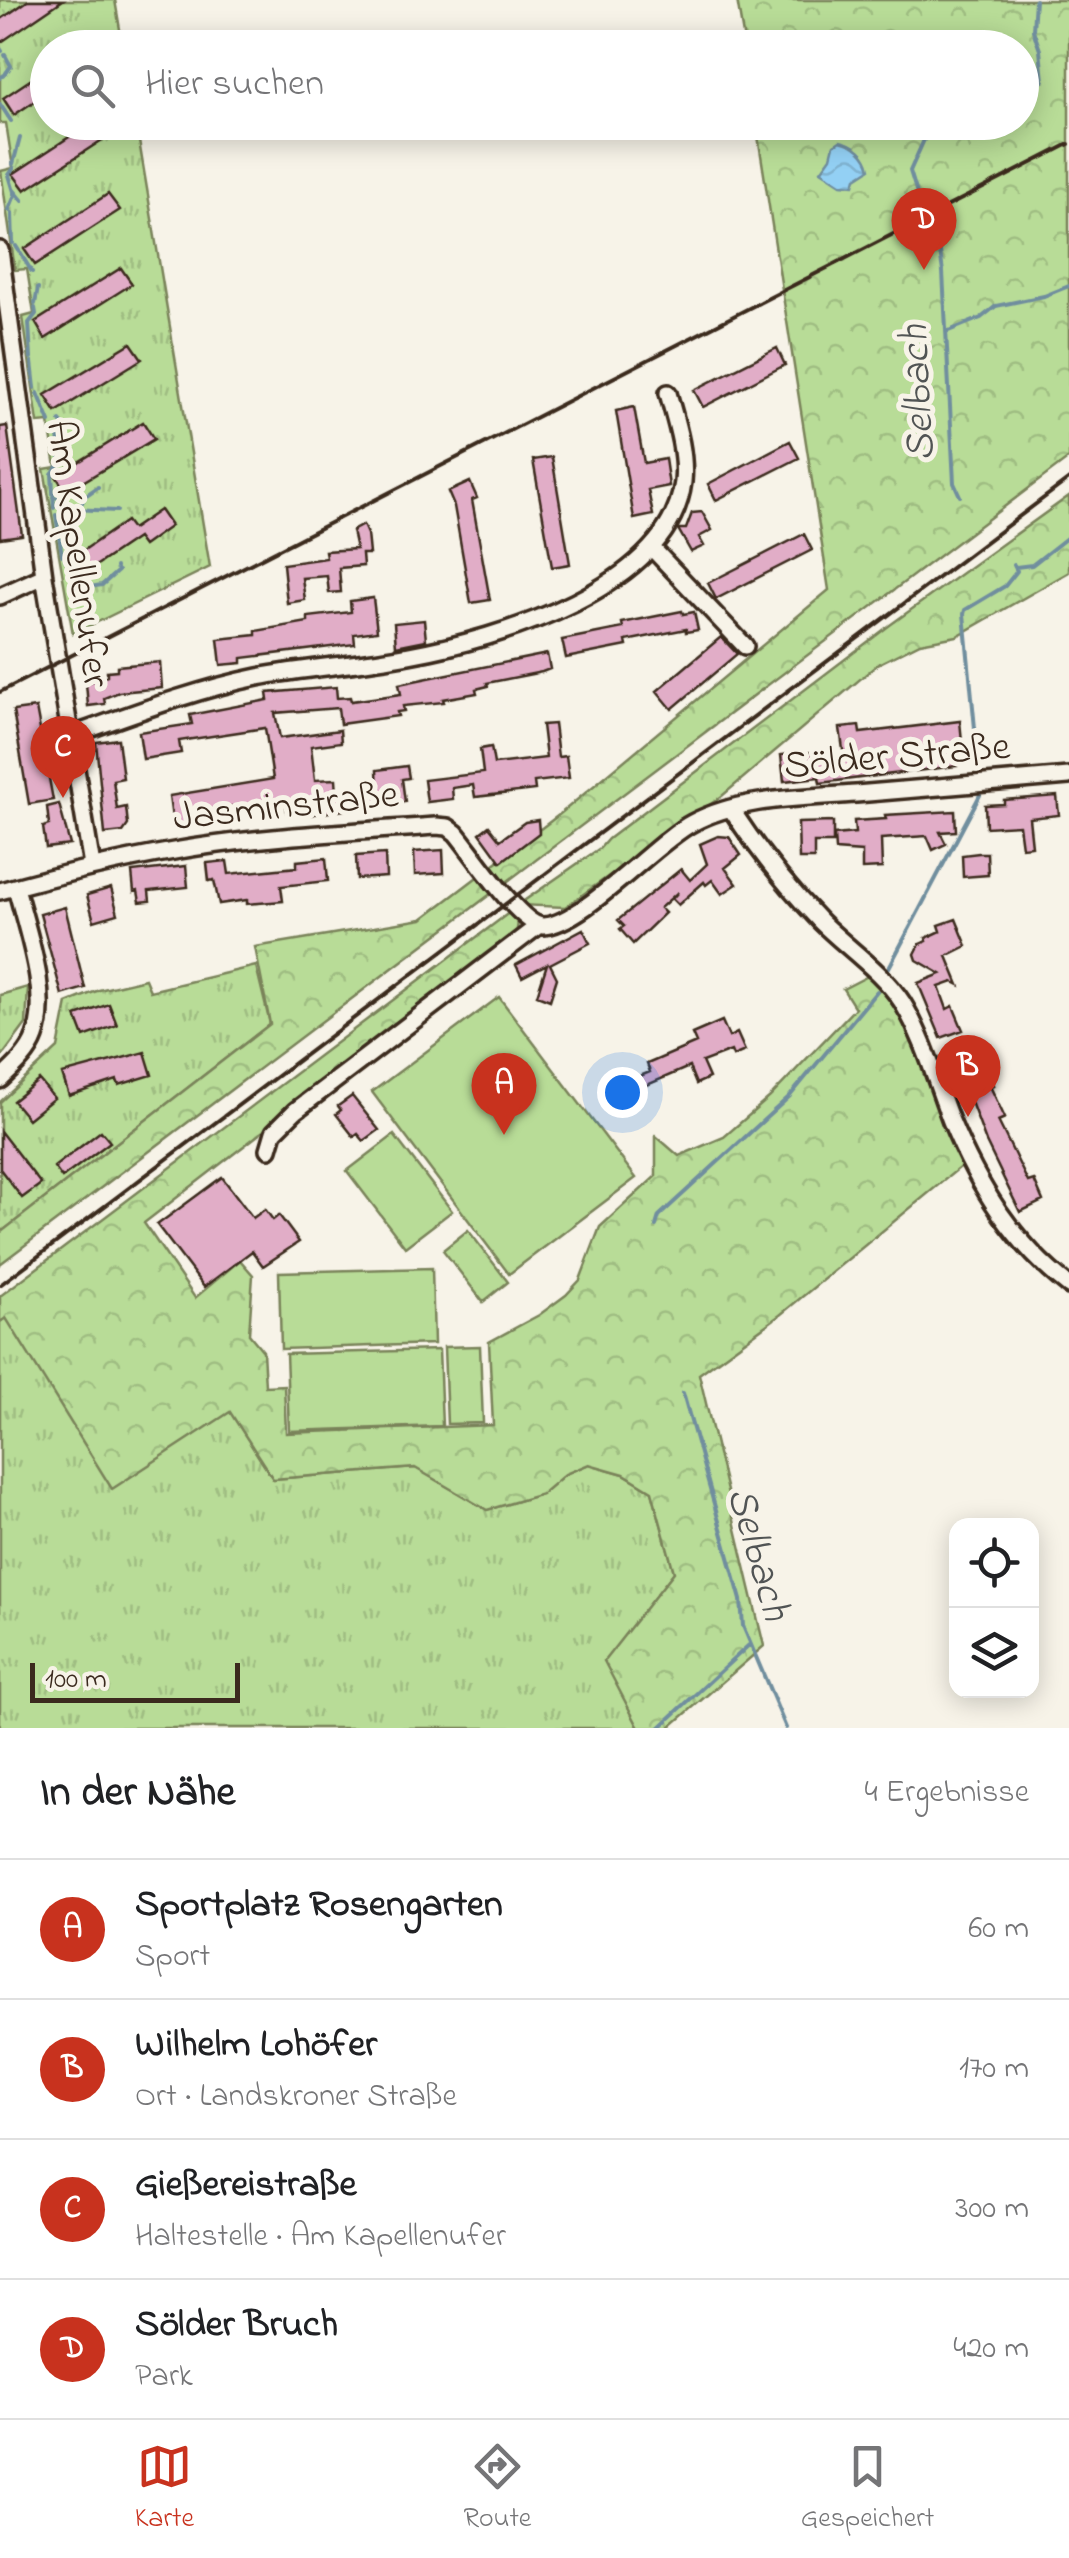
<!DOCTYPE html>
<html lang="de">
<head>
<meta charset="utf-8">
<style>
  body { margin:0; font-family:"Indie Flower",sans-serif; background:#f6f6f6; color:#202124 }
  .controls { position:absolute; right:30px; bottom:30px; display:grid; overflow:hidden; border-radius:20px; box-shadow:0 5px 25px #0003 }
  .controls button { width:90px; height:90px; display:grid; place-items:center; padding:0; border:0; border-bottom:2px solid #e0e0e0; background:#fff; color:#202124; font:50px sans-serif }
  .scale { position:absolute; left:30px; bottom:25px; width:210px; box-sizing:border-box; padding-left:10px; border:5px solid #3b2a1e; border-top:0; font-size:28px; line-height:35px; white-space:nowrap; color:#3b2a1e; -webkit-text-stroke:8px #f7f3e8; paint-order:stroke }
  .you { position:absolute; left:622px; top:1092px; width:35px; height:35px; margin:-25px; border:8px solid #fff; border-radius:50%; background:#1a73e8; box-shadow:0 0 0 15px #1a73e833 }
  .badge { display:grid; place-items:center; width:65px; height:65px; border-radius:50%; background:#c8321e; color:#fff; font-size:32px; font-weight:700 }
  .pin { position:absolute; translate:-50% -82px; filter:drop-shadow(0 2px 5px #0008) }
  .pin::after { content:''; position:absolute; top:52px; width:35px; height:30px; background:inherit; clip-path:polygon(0 0,100% 0,50% 100%) }
  .list { margin:0; padding:0; list-style:none }
  h2 { display:flex; justify-content:space-between; align-items:center; height:130px; margin:0; padding:0 40px; font-size:42px }
  h2 small { font-size:32px; font-weight:400; color:#757577 }
  .list li { display:grid; grid-template-columns:65px 1fr auto; gap:30px; align-items:center; box-sizing:border-box; height:140px; padding:0 40px; border-top:2px solid #e0e0e0 }
  .list b { display:block; font-size:38px; white-space:nowrap }
  .list p { margin:0; font-size:32px; white-space:nowrap; color:#757577 }
  .list em { font-size:32px; font-style:normal; color:#757577 }
  .icon { flex:none; width:55px; height:55px; fill:none; stroke:currentColor; stroke-width:2; stroke-linecap:round; stroke-linejoin:round }
  .map { position:relative; flex:none; width:1069px; height:1728px; overflow:hidden }
  .search { position:absolute; background:#fff; box-shadow:0 5px 25px #0003; left:30px; right:30px; top:30px; height:110px; display:flex; align-items:center; gap:25px; box-sizing:border-box; padding:0 35px; border-radius:55px; color:#757577; font-size:38px }
  .sheet { height:690px; background:#fff }
  nav { display:flex; justify-content:space-around; align-items:center; box-sizing:border-box; height:140px; border-top:2px solid #e0e0e0; background:#fff; font-size:28px; color:#757577 }
  nav a { display:grid; justify-items:center; gap:5px }
  nav .on { color:#c8321e }
  .map>svg:first-child { display:block }
  .grass { fill:url(#grass-tufts); stroke:#7a835a; stroke-width:2.5 }
  .forest { fill:url(#forest-crowns); stroke:#7a835a; stroke-width:2.5 }
  .garden { fill:#b8dc97; stroke:#7a835a; stroke-width:2.5 }
  .water { fill:url(#water-waves); stroke:#708e9e; stroke-width:2.5 }
  .lines { fill:none; stroke-linecap:round; stroke-linejoin:round }
  .stream { stroke:#708e9e; stroke-width:4 }
  .building { fill:#e1adc7; stroke:#3b2a1e; stroke-width:2.5 }
  .minor-casing { stroke:#3b2a1e; stroke-width:22 }
  .minor { stroke:#f7f3e8; stroke-width:15 }
  .rail { stroke:#3b2a1e; stroke-width:4 }
  .labels { text-anchor:middle; dominant-baseline:central; stroke-width:10; stroke-linejoin:round; paint-order:stroke }
  .street-label { font-size:40px; fill:#3b2a1e; stroke:#f7f3e8 }
  .water-label { font-size:42px; font-style:italic; fill:#515454; stroke:#f7f3e8 }
</style>
</head>
<body>
<div class="map">
<svg width="1069" height="1728" viewBox="0 0 1069 1728">
  <defs>
    <pattern id="grass-tufts" width="24" height="20" patternUnits="userSpaceOnUse" patternTransform="scale(2.5)"><rect width="24" height="20" fill="#b8dc97"/><path d="M3 7l-1-3M5 7V3M7 7l1-3M15 17l-1-3M17 17v-4M19 17l1-3" fill="none" stroke="#9fbd82"/></pattern>
    <pattern id="forest-crowns" width="20" height="18" patternUnits="userSpaceOnUse" patternTransform="scale(2.5)"><rect width="20" height="18" fill="#b8dc97"/><path d="M2 6a3 3 0 1 1 6 0M12 15a3 3 0 1 1 6 0" fill="none" stroke="#9fbd82"/></pattern>
    <pattern id="water-waves" width="16" height="10" patternUnits="userSpaceOnUse" patternTransform="scale(2.5)"><rect width="16" height="10" fill="#93d0f4"/><path d="M0 5q4-4 8 0t8 0" fill="none" stroke="#80b3d1"/></pattern>
  </defs>
  <rect width="100%" height="100%" fill="#f7f3e8"/>
  <filter id="ink" filterUnits="userSpaceOnUse"><feTurbulence type="fractalNoise" baseFrequency=".01" numOctaves="2"/><feDisplacementMap in="SourceGraphic" scale="20" xChannelSelector="R" yChannelSelector="G"/><feConvolveMatrix kernelMatrix="1 2 1 2 8 2 1 2 1" color-interpolation-filters="sRGB"/></filter>
  <g filter="url(#ink)">
    <!-- grass -->
    <path class="grass" d="M0 0H115L123 47 48 48V122L136 123 210 567 73 634 44 469 56 467 49 422 38 423 23 317 34 314 27 269 15 270 1 171 13 168 6 123H0Z
      M256 966 270 1024 0 1233V1102L58 1048 67 1003 99 990 145 979 150 991Z
      M28 987 26 1024 0 1059V995Z
      M6 1317 230 1411 273 1479 416 1468 487 1510 542 1494 565 1474 589 1464 624 1474 652 1491 674 1572 605 1661 639 1728H0V1322Z"/>
    <!-- forest -->
    <path class="forest" d="M737 0H1069V458L0 1264V1233L270 1024 255 947 422 919 560 814 829 590 756 123 1022 122V48L745 47Z
      M1069 496V572L957 636 920 643 878 664 722 796 565 907 518 905 600 848 608 839 890 625Z
      M510 912 518 922 516 936 144 1223 195 1298 240 1260 253 1275 249 1334 263 1351 265 1386 284 1385 286 1433 493 1425 489 1342 539 1315 566 1295 580 1280 600 1227 656 1176V1136L679 1156 724 1137 770 1097 855 1008 843 989 870 975 901 1010 933 1087 941 1119 964 1164 780 1315 699 1374 764 1646 669 1728H639L604 1661 674 1572 652 1491 624 1474 589 1464 565 1474 542 1494 487 1510 415 1468 273 1479 230 1412 112 1489 6 1318 0 1322V1296Z"/>
    <!-- garden -->
    <path class="garden" d="M499 997 636 1178 509 1274 372 1092Z
      M394 1135 452 1211 405 1247 347 1171Z
      M468 1230 508 1282 483 1302 443 1250Z
      M432 1268 434 1344 281 1349 279 1272Z
      M480 1346 483 1423 447 1424 444 1347Z
      M439 1350 442 1426 289 1431 286 1354Z"/>
    <!-- water -->
    <path class="water" d="M840 141C855 144 867 154 870 169L856 178 854 185 841 184 821 171 831 157 834 145Z"/>
    <g class="lines">
      <!-- stream -->
      <path class="stream" d="M0 48 2 51
        M5 55 11 66 6 73
        M0 78 4 75
        M1022 85 1043 81 1040 50 1033 30 1035 0
        M0 104 11 121
        M13 164 20 138
        M14 190 23 201
        M919 200 910 171 932 122
        M9 210 15 195 9 175 14 168
        M12 213 13 243
        M933 225 937 231 943 272 954 483 960 496
        M16 246 32 272
        M35 304 38 288
        M946 332 981 318 996 306 1044 296 1069 286
        M31 358 29 323 36 314 35 308
        M32 362 35 388
        M38 393 50 422
        M60 421 64 426 58 434 60 457
        M53 497 63 498 66 502
        M69 505 72 509 117 511
        M54 508 52 474 61 461
        M79 509 85 496 98 487
        M56 515 62 555
        M65 559 82 584
        M116 567V568
        M1016 567 1032 565 1069 536
        M83 588 102 585 118 571
        M979 770 964 614 965 610 1005 586 1017 571 1014 565
        M886 973 980 795
        M656 1226 659 1216 790 1096 877 991
        M683 1393 741 1600 743 1626 786 1728
        M659 1728 750 1644"/>
    </g>
    <!-- building -->
    <path class="building" d="M29 0H63L0 43V20Z
      M48 68V92L14 115 3 98Z
      M92 122H101L110 135 25 190 13 174Z
      M108 194 120 210 35 265 24 249Z
      M121 268 132 284 45 339 35 322Z
      M131 343 142 359 56 412 45 395Z
      M777 348 785 365 703 407 694 390Z
      M634 407 644 463 665 459 669 486 648 490 653 515 634 519 616 411Z
      M143 422 154 439 66 492 56 476Z
      M7 426 22 535 0 538V427Z
      M790 441 799 458 716 500 708 484Z
      M552 457 570 564 552 567 533 460Z
      M470 482 477 498 472 500 490 600 471 603 454 506 448 492Z
      M160 510 171 526 143 546 137 538 82 575 71 559 126 521 132 529Z
      M702 512 712 530 699 537 704 546 691 552 678 529H686L692 513Z
      M363 525 367 534 369 554H362L363 566 339 568 341 592 329 593 327 576 302 578 305 600 287 603 283 564 326 558 325 551 356 549 352 531Z
      M804 534 812 550 716 599 708 583Z
      M373 598 377 631 354 634 355 644 242 658V663L221 665 218 639 256 635V631L308 622V617L351 612 350 601Z
      M682 611 683 614 694 612 698 630 686 632V629L626 641 627 646 566 658 562 640 623 628 622 623Z
      M424 620 426 640 396 646 394 623Z
      M721 637 737 654 672 709 657 691Z
      M547 654 550 669 542 672 487 683 488 686 476 689 477 693 443 699 444 702 403 706 404 711 397 712 398 716 340 724 338 708 275 713 280 738 340 730 341 742 311 746 315 780 336 779 337 793 378 790 377 770 407 766 409 778 402 779 405 802 306 815V811L287 812 286 799 191 812 193 823 173 826 169 796 273 779 265 728 179 741 181 753 143 759 139 732 192 724 190 715 268 700 267 693 336 687 337 698 350 697 351 701 401 694 399 684Z
      M160 662 162 688 119 692 104 698 105 704 88 706 86 683 107 676V671L117 670V666Z
      M36 708 53 800 29 804 13 711Z
      M960 721 963 751 955 752 957 766 820 783 819 777 784 781 781 755 812 752 813 761 844 757 840 728 859 726 860 733Z
      M554 724 558 757 566 756 569 778 534 782 535 790 475 797 473 785 452 788 453 799 427 802 424 780 483 773 480 749 491 747 494 764 546 758 542 725Z
      M118 739 123 778 113 780 117 809 126 807 128 825 123 832 105 834 96 742Z
      M1057 796 1059 815 1029 818 1032 846 1022 847 1019 825 986 827 985 805 1004 804V800Z
      M59 804 70 845 46 848 43 827 49 825 47 807Z
      M955 811 956 831 940 832 946 844 933 850 927 836 881 839 882 868 862 869V852L835 850 834 835 855 833 854 821 886 819 885 815Z
      M538 820 539 833 501 862 480 833 489 826 500 840 525 822Z
      M833 822V843H814V859H799L798 823Z
      M718 836 729 837 741 855 725 868 737 884 722 894 712 880 706 885 704 882 678 905 672 899 678 892 660 908 665 913 633 944 620 929 624 926 618 920 681 869 690 880 707 864 700 844Z
      M443 850 444 873 415 875 414 852Z
      M979 853H987L988 875 963 877 962 855Z
      M385 854 386 877 357 879 356 856Z
      M326 858 328 881 281 886 283 901 247 904V900L219 904 214 880 209 881 207 863 227 861 229 874 297 867V861Z
      M186 866 188 887 149 891 150 901 140 902 138 891 134 892 132 872Z
      M111 888 118 914 94 921 87 895Z
      M65 907 85 988 62 995 40 914Z
      M956 919 967 946 947 956 959 985 953 982 939 987 947 1009 953 1006 963 1030 941 1038 918 983 941 974 917 960 915 954 920 944 927 941 926 938 941 931 939 925Z
      M583 929 590 943 550 964 557 978 550 1000 537 995 547 964 522 977 516 965Z
      M109 1004 117 1025 84 1037 76 1016Z
      M722 1021 729 1037 737 1033 745 1051 733 1056 731 1051 702 1062 709 1078 696 1084 689 1067 645 1086 640 1076 650 1072 647 1064 696 1043 692 1034Z
      M145 1052 152 1075 119 1085 117 1080 69 1096 62 1074Z
      M987 1068 994 1085 990 1086 1005 1118 998 1121 1028 1182 1034 1180 1043 1201 1020 1212 986 1142 962 1078Z
      M39 1080 54 1098 28 1119 13 1101Z
      M352 1096 379 1130 364 1141 358 1134 354 1137 336 1114 341 1110 338 1106Z
      M0 1131 41 1184 22 1198 0 1169Z
      M101 1131 110 1142 62 1178 54 1167Z
      M222 1177 253 1218 265 1209 273 1220 279 1215 299 1242 263 1266 252 1251 204 1287 157 1225Z"/>
    <g class="lines">
      <defs>
        <path id="minor" d="M0 250 44 576 92 866
          M652 548 745 646
          M0 596 44 576
          M70 736C132 714 194 690 258 677 308 667 359 665 409 655 498 639 670 588 683 482 686 452 676 422 668 393
          M731 809C757 849 788 888 821 922 847 948 882 971 902 1002 924 1038 936 1082 951 1121 978 1186 1013 1243 1069 1286
          M0 891C58 875 115 861 174 851 260 836 349 832 436 826L448 827 456 833C472 852 521 926 543 926 582 925 654 843 692 823 740 797 803 798 856 794 927 788 998 782 1069 776
          M0 1080C13 1068 29 1054 35 1037 51 995 26 928 16 887
          M269 1149 274 1132 295 1111 538 926"/>
      </defs>
      <!-- minor casing -->
      <use href="#minor" class="minor-casing"/>
      <!-- minor -->
      <use href="#minor" class="minor"/>
      <!-- rail -->
      <path class="rail" d="M0 692 1069 144
        M0 1285 1069 479"/>
    </g>
  </g>
  <g class="labels">
    <!-- street labels -->
    <g class="street-label">
      <text transform="translate(76 554) rotate(82)">Am Kapellenufer</text>
      <text transform="translate(897 758) rotate(-5)">Sölder Straße</text>
      <text transform="translate(286 808) rotate(-6)">Jasminstraße</text>
    </g>
    <!-- water labels -->
    <g class="water-label">
      <text transform="translate(919 393) rotate(-93)">Selbach</text>
      <text transform="translate(757 1554) rotate(74)">Selbach</text>
    </g>
  </g>
</svg>
<div class="controls">
<button><svg class="icon" aria-label="locate" viewBox="0 0 24 24"><circle cx="12" cy="12" r="6"/><path d="M12 2v4M12 18v4M2 12h4M18 12h4"/></svg></button>
<button><svg class="icon" aria-label="layers" viewBox="0 0 24 24"><path d="M12 4l9 5-9 5-9-5zM3 14l9 5 9-5"/></svg></button>
</div>
<div class="scale">100 m</div>
<div class="you"></div>
<div class="pin badge" style="left:504px;top:1135px">A</div>
<div class="pin badge" style="left:968px;top:1117px">B</div>
<div class="pin badge" style="left:63px;top:798px">C</div>
<div class="pin badge" style="left:924px;top:270px">D</div>
<div class="search"><svg class="icon" aria-label="search" viewBox="0 0 24 24"><circle cx="10" cy="10" r="6"/><path d="M15 15l6 6"/></svg>Hier suchen</div>
</div>
<section class="sheet">
<h2>In der Nähe<small>4 Ergebnisse</small></h2>
<ul class="list">
<li><span class="badge">A</span><div><b>Sportplatz Rosengarten</b><p>Sport</p></div><em>60 m</em></li>
<li><span class="badge">B</span><div><b>Wilhelm Lohöfer</b><p>Ort · Landskroner Straße</p></div><em>170 m</em></li>
<li><span class="badge">C</span><div><b>Gießereistraße</b><p>Haltestelle · Am Kapellenufer</p></div><em>300 m</em></li>
<li><span class="badge">D</span><div><b>Sölder Bruch</b><p>Park</p></div><em>420 m</em></li>
</ul>
</section>
<nav>
<a class="on"><svg class="icon" aria-label="map" viewBox="0 0 24 24"><path d="M3 6l6-2 6 2 6-2v14l-6 2-6-2-6 2zM9 4v14M15 6v14"/></svg>Karte</a>
<a><svg class="icon" aria-label="directions" viewBox="0 0 24 24"><path d="M12 3l9 9-9 9-9-9zM9 14v-3h6M13 9l2 2-2 2"/></svg>Route</a>
<a><svg class="icon" aria-label="saved" viewBox="0 0 24 24"><path d="M7 4h10v16l-5-4-5 4z"/></svg>Gespeichert</a>
</nav>
</body>
</html>
